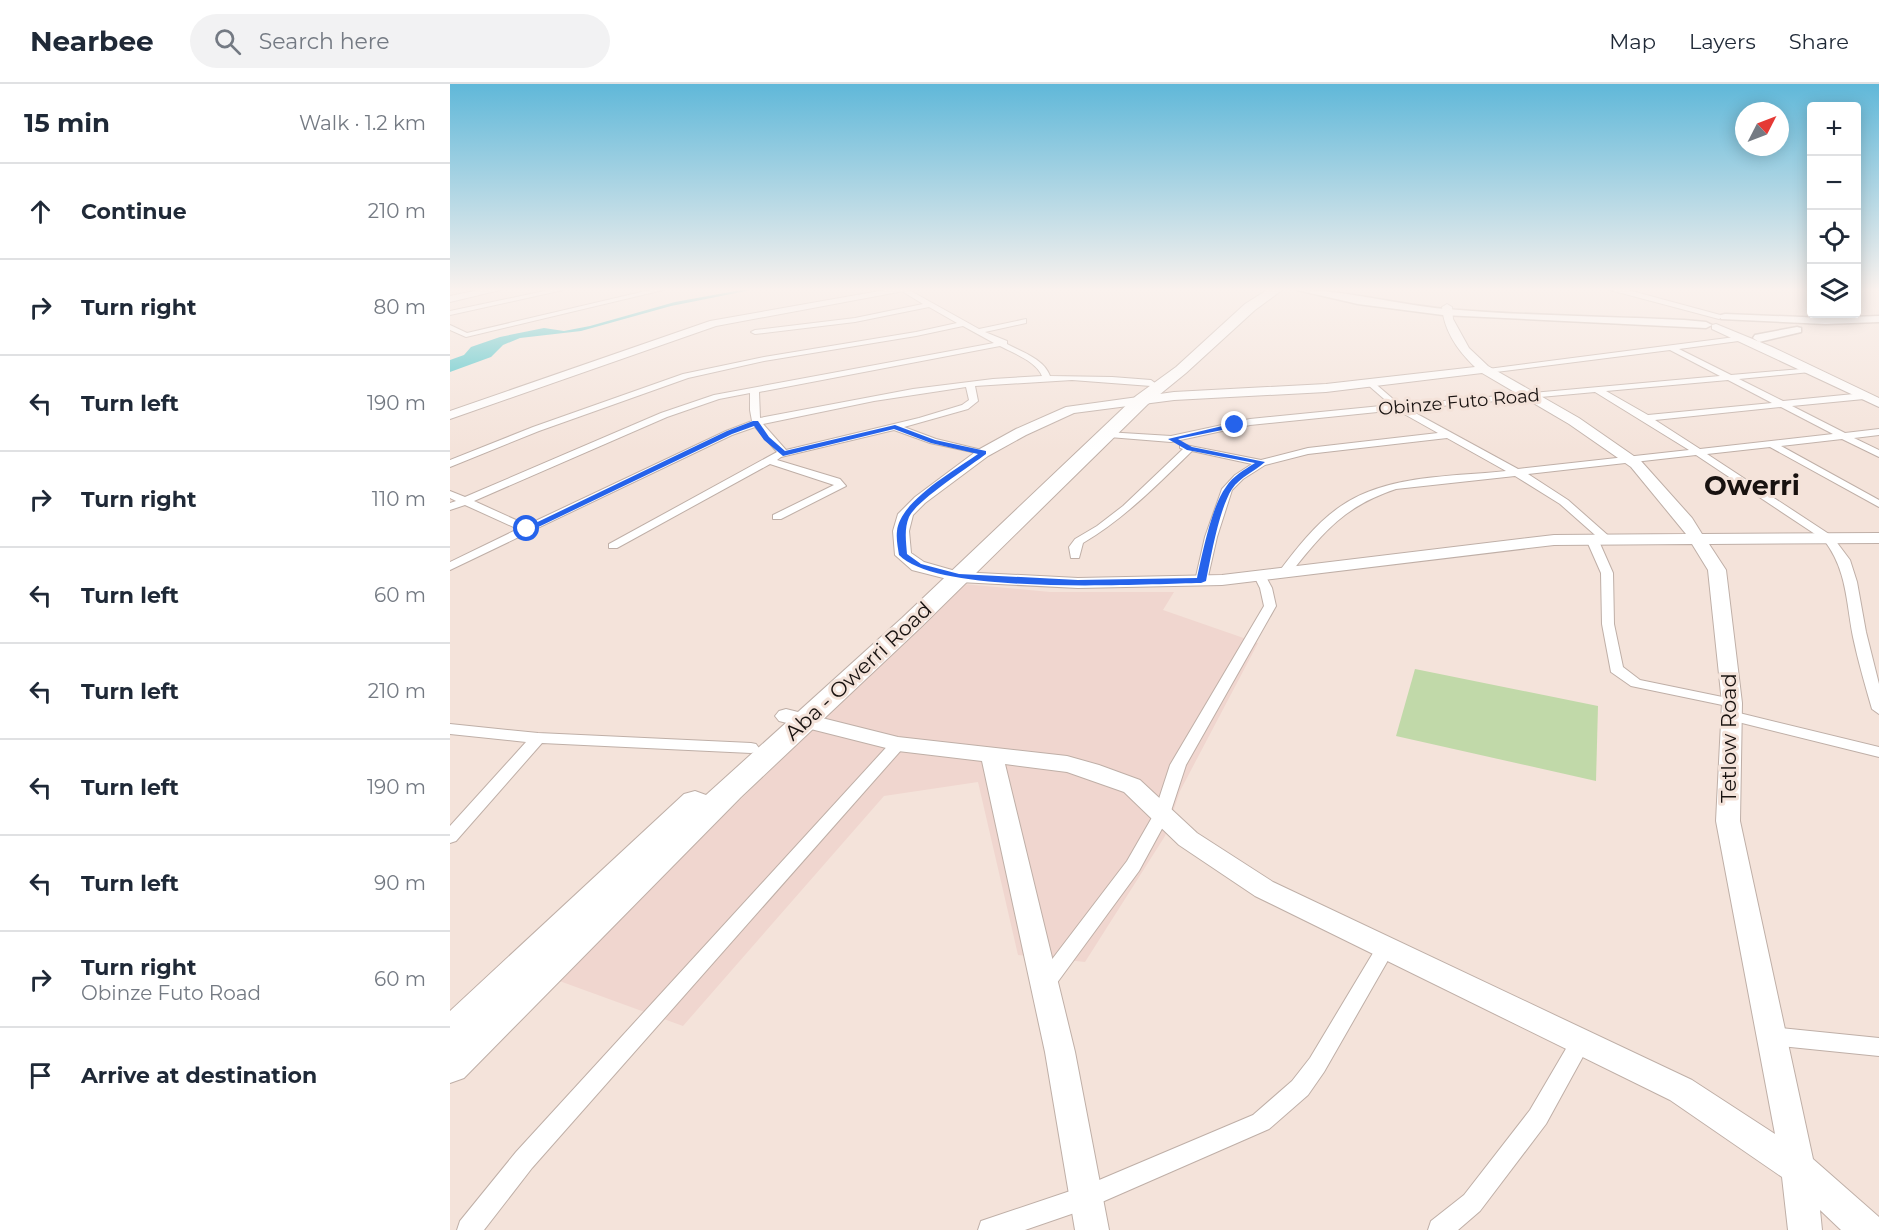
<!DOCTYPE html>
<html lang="en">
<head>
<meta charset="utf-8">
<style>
  body { margin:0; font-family:Montserrat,sans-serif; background:#f2f2f3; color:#1f2937 }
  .controls { position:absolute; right:18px; top:18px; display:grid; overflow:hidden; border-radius:6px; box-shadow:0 3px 15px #0003 }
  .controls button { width:54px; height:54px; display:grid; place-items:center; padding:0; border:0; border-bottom:2px solid #e0e1e3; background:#fff; color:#1f2937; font:30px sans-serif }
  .compass { position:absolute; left:1285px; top:18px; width:54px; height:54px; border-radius:50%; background:#fff; box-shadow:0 3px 15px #0003; rotate:48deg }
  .stop { position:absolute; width:18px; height:18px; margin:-14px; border:4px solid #2563eb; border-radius:50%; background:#fff }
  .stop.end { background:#2563eb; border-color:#fff; box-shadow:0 2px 6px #0008 }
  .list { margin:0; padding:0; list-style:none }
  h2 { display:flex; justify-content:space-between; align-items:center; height:78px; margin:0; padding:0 24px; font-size:26px }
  h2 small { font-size:20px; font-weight:400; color:#747a83 }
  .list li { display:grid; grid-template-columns:39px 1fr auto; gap:18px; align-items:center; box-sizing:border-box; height:96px; padding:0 24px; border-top:2px solid #e0e1e3 }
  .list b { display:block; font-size:22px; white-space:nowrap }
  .list p { margin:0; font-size:20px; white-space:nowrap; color:#747a83 }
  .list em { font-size:20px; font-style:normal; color:#747a83 }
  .icon { flex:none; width:33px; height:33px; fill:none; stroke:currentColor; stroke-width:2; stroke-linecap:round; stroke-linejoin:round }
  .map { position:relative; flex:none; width:1429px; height:1146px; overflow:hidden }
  header { display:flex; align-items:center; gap:36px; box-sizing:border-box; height:84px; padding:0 30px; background:#fff; border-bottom:2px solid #e0e1e3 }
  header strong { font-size:28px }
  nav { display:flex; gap:33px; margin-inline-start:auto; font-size:21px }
  .search { width:420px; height:54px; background:#f2f2f3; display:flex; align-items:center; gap:15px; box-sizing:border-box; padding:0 21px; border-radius:33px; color:#747a83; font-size:22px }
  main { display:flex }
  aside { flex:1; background:#fff }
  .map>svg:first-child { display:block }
  .commercial { fill:#f0d6cf }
  .green { fill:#c1d9a9 }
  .water { fill:#34bec3 }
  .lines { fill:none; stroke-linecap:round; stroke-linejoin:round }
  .street-casing { stroke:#bfafa7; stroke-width:2 }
  .secondary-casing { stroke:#bfafa7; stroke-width:2 }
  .primary-casing { stroke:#bfafa7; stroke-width:3 }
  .highway-casing { stroke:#bfafa7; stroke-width:2 }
  .street { fill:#fff; fill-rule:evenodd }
  .secondary { fill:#fff; fill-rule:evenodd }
  .primary { fill:#fff; fill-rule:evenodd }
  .highway { fill:#fff; fill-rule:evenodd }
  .route { fill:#2563eb }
  .labels { text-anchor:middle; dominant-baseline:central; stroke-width:6; stroke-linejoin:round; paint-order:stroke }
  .far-street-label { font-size:18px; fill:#181210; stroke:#f4e3da }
  .street-label { font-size:21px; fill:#181210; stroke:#f4e3da }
  .far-town-label { font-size:27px; font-weight:bold; fill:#181210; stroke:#f4e3da }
</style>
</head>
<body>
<header>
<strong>Nearbee</strong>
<div class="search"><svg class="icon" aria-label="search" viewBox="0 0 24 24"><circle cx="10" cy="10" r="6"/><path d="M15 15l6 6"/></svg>Search here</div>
<nav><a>Map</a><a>Layers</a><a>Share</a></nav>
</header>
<main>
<aside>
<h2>15 min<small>Walk · 1.2 km</small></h2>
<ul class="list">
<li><svg class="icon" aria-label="ahead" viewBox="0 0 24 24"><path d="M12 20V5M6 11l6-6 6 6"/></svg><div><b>Continue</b></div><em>210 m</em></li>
<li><svg class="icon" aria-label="right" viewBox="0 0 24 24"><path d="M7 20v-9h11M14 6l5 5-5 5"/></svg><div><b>Turn right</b></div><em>80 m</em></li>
<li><svg class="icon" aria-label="left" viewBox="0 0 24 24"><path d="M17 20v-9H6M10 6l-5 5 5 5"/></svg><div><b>Turn left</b></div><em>190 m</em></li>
<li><svg class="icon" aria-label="right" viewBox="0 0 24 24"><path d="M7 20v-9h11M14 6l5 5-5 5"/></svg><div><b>Turn right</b></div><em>110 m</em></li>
<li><svg class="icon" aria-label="left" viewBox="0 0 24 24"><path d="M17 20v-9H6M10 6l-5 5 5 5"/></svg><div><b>Turn left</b></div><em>60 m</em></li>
<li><svg class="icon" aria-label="left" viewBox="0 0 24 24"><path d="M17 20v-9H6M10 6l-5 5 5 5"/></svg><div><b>Turn left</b></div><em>210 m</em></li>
<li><svg class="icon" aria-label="left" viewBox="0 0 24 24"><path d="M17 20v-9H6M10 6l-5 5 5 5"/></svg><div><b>Turn left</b></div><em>190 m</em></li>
<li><svg class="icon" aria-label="left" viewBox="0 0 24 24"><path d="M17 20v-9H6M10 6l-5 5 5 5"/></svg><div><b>Turn left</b></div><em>90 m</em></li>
<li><svg class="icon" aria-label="right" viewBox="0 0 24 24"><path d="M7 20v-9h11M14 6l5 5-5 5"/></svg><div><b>Turn right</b><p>Obinze Futo Road</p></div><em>60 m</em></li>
<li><svg class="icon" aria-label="arrive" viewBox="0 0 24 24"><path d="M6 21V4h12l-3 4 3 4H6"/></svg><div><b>Arrive at destination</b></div></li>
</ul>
</aside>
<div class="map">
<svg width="1429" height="1146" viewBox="0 0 1429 1146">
  <rect width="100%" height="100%" fill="#f4e3da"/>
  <!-- commercial -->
  <path class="commercial" d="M514 500 600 508H724L713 526 808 559 730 707 715 752 635 878 568 871 528 698 434 712 233 942 104 895Z"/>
  <!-- green -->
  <path class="green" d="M965 585 1148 622 1146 697 946 652Z"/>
  <!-- water -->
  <path class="water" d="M291 206H301L221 222 131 247 70 254 53 261 41 273 0 288V276L14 271 21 263 50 253 94 244 114 247 140 242 225 218Z"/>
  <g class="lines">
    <defs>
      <path id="street" d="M99 206H113L0 231V227Z
        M200 206H213L16 253 0 246V241L17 249Z
        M450 206H459L529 245 576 235V239L535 248 557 257V260C572 268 594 275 600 292L662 293 701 296 705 299 701 302 622 296 525 302 528 317 518 325 454 343 486 355 536 367V371L480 359 444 346 331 373 327 376 390 395 396 402 331 435H323V431L384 401 320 380 167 464H159V460L327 368 305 343 282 351 0 486V478L68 445 15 421 0 426V419L6 417 0 414V407L15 413 211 329 264 311 544 259 513 242 466 252 314 277 238 294 89 347 0 383V376L83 343 233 290 314 273 466 248 507 239 479 223 405 238 305 250 301 248 305 246 405 234 473 220ZM550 262C563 269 586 277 592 292L543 295 463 305 310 334 309 308ZM516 303 519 316 512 321 469 334 336 366 313 340 424 317ZM300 309V326L302 337 276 347 77 441 24 417 217 333 269 315Z
        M1293 252 1297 254 1296 256 1229 265 1281 291 1363 284V288H1360L1289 295 1333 317 1414 309 1418 312 1414 315 1342 322 1395 349 1429 345V351L1404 354 1429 366V373L1392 355 1331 362 1429 416V423L1320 363 1257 370 1382 452 1400 476 1407 498 1416 548 1429 600V630L1422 625C1415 601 1408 577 1403 553 1396 517 1397 486 1374 456L1246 371 1078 390 1118 416 1161 454V458H1153L1110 420 1065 392 946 405C892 423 873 449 838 492L834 493 828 489C846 465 866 439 891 422 938 390 1002 393 1056 387L997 354 858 370 815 381 793 395 782 406 767 453 757 497 751 501 745 497 755 453 772 405 785 391 802 380 742 367C708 400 675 434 633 459L629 474H621L619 463 625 455 647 442 673 422 733 365 730 364V360L811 376 858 364 988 349 947 326 800 341 721 358 659 353 654 350 656 348 721 352 800 335 941 321 918 301 917 299 921 296 950 321 1270 292 1220 266 1038 289 1034 287 1038 285ZM1278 296 1322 319 1198 331 1156 307ZM1145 308 1239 366 1068 385 958 325ZM1331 323 1383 350 1250 365 1205 336Z
        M1142 452 1148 455 1163 489 1164 540 1173 583 1190 596 1287 616 1289 619 1287 622 1282 623 1181 602 1161 588 1152 540 1151 489 1136 455Z
        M810 488 814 489 822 504 826 522 736 681 720 730 689 787 601 907 594 909 587 907 584 901 587 895 677 777 704 730 720 681 814 522 810 504 804 492Z
        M1281 627 1429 663V673L1276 635 1274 632 1276 629Z
        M0 640 88 649 301 659 306 660 309 664 306 668 301 669 92 659 6 757 0 759V742L76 658 0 650Z
        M448 655 453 656 456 660 453 664 82 1084 34 1146H7L10 1137 66 1068 443 656Z
        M936 856 943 859 945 864 874 988 858 1011 819 1045 636 1125 575 1146H528L531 1137 635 1102 803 1031 842 997 860 974 929 859Z
        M1321 943 1429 954V972L1321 961 1314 958 1311 952 1314 946Z
        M1131 949 1138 951 1141 958 1096 1040 1030 1127 1008 1146H978L981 1137 1014 1111 1080 1026 1124 951Z"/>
      <path id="secondary" d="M29 206H50L0 218V212Z
        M435 206H459L266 242 0 335V327L260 237Z
        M1160 206H1178L1274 232 1269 235Z
        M997 220 1002 223 1003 235 1019 264 1038 282 1129 334 1191 377 1242 434 1252 450 1429 449V459L1259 460 1276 486 1292 619 1290 737 1363 1075 1429 1133V1146H1391L1370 1126 1372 1146H1338L1332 1093 1220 1016 805 812 729 761 674 708 617 688 555 680 625 968 659 1146H625L595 968 532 677 448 667 329 637 325 632 329 627 336 625 448 653 617 672 649 681 690 696 747 749 823 798 1242 996 1325 1050 1266 737 1272 619 1258 486 1242 460 1104 461 772 501 628 504 509 498 462 486 445 471 443 447 448 430 465 413 528 366 566 345 616 323 724 308 876 300 1025 283C1008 267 994 247 992 223ZM1032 289 1119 340 1181 383 1236 450 1104 451 772 491 628 494 509 488 474 478 461 469 459 447 463 431 475 419 538 372 576 351 624 329 724 316 876 308Z
        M1266 240 1322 263 1429 314V323L1262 245V241Z"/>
      <path id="primary" d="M847 206C897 206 947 221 996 225 1075 232 1155 232 1234 236L1256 238 1262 241 1256 244 993 231 908 220Z
        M1275 230 1375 234 1429 232V238L1375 240 1271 235V231Z
        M1347 243 1351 244V248L1309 258 1303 254 1305 251Z"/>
      <path id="highway" d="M817 206H832L805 226 736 289 698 320 470 544 291 713 14 994 0 999V927L234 710 245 707 256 711 452 534 686 312 726 283 795 220Z"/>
    </defs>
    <!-- street casing -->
    <use href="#street" class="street-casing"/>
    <!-- secondary casing -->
    <use href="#secondary" class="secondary-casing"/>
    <!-- primary casing -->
    <use href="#primary" class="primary-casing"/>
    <!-- highway casing -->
    <use href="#highway" class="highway-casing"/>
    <!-- street -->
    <use href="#street" class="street"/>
    <!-- secondary -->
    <use href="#secondary" class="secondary"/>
    <!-- primary -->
    <use href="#primary" class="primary"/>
    <!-- highway -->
    <use href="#highway" class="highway"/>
  </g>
  <!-- sky -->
  <linearGradient id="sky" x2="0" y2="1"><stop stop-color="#60b8d9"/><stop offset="0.56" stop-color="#faf2ee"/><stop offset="1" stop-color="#faf2ee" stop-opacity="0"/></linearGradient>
  <rect width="1429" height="367" fill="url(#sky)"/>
  <!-- route -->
  <path class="route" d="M303 337H308L319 353 335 367 445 341 485 356 536 367V370C519 383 467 416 459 433 454 445 456 457 457 470L471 480 509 490 628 496 747 494C752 471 762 421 776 403 783 392 794 386 805 379L737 366 718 355 785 339 787 343 728 355 742 363 815 378C804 388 790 393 782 405 769 425 761 473 756 497L751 499C689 500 489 512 449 471 448 464 446 455 447 447 450 417 504 387 528 370L481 359 444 345 333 372 314 356 304 342 282 350 80 447 73 445 277 347Z"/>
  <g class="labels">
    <!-- far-street labels -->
    <g class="far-street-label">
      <text transform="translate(1009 318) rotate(-5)">Obinze Futo Road</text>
    </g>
    <!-- street labels -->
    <g class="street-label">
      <text transform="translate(408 587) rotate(-43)">Aba - Owerri Road</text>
      <text transform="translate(1278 654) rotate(-90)">Tetlow Road</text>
    </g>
    <!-- far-town labels -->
    <g class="far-town-label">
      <text x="1302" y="401">Owerri</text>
    </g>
  </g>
</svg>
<div class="controls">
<button>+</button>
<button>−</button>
<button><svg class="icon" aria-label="locate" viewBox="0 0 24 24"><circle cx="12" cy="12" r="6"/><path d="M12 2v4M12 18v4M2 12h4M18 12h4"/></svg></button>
<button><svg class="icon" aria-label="layers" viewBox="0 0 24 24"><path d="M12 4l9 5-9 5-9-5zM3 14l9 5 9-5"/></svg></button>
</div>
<svg class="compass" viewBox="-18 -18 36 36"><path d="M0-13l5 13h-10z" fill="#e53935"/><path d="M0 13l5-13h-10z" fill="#747a83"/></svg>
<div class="stop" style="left:77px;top:445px"></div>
<div class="stop end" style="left:785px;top:341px"></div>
</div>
</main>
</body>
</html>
